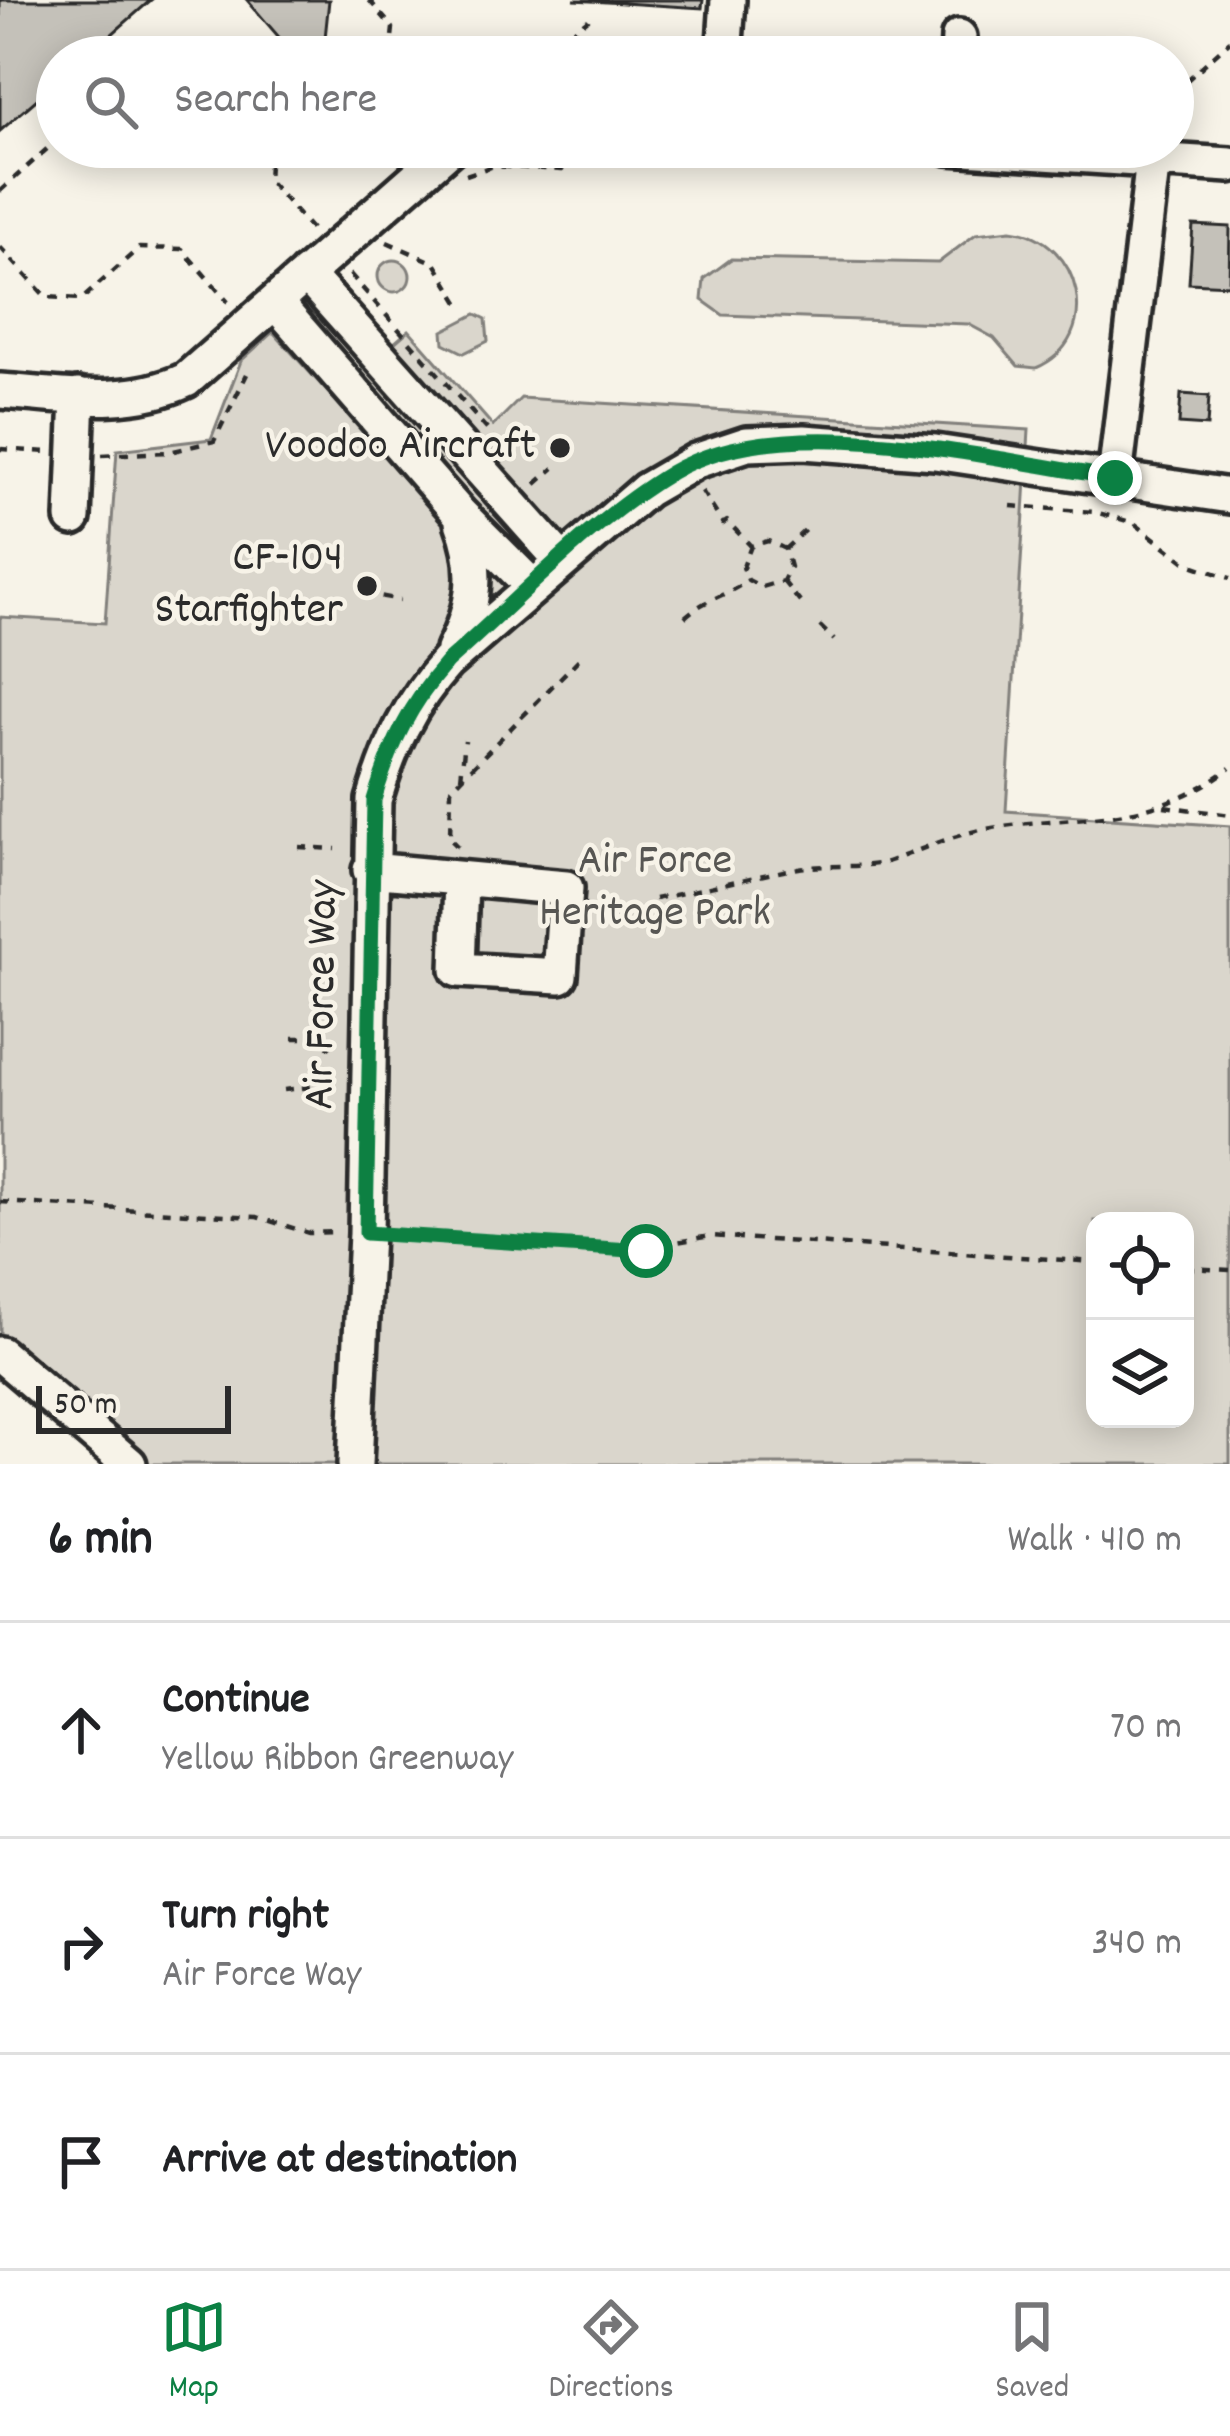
<!DOCTYPE html>
<html lang="en">
<head>
<meta charset="utf-8">
<style>
  body { margin:0; font-family:Dekko,sans-serif; background:#f2f2f2; color:#202124 }
  .controls { position:absolute; right:36px; bottom:36px; display:grid; overflow:hidden; border-radius:24px; box-shadow:0 6px 30px #0003 }
  .controls button { width:108px; height:108px; display:grid; place-items:center; padding:0; border:0; border-bottom:3px solid #e0e0e0; background:#fff; color:#202124; font:60px sans-serif }
  .scale { position:absolute; left:36px; bottom:30px; width:195px; box-sizing:border-box; padding-left:12px; border:6px solid #2b2b2b; border-top:0; font-size:33px; line-height:42px; white-space:nowrap; color:#2b2b2b; -webkit-text-stroke:9px #f7f3e8; paint-order:stroke }
  .stop { position:absolute; width:36px; height:36px; margin:-27px; border:9px solid #0b8043; border-radius:50%; background:#fff }
  .stop.end { background:#0b8043; border-color:#fff; box-shadow:0 3px 12px #0008 }
  .list { margin:0; padding:0; list-style:none }
  h2 { display:flex; justify-content:space-between; align-items:center; height:156px; margin:0; padding:0 48px; font-size:51px }
  h2 small { font-size:39px; font-weight:400; color:#757577 }
  .list li { display:grid; grid-template-columns:78px 1fr auto; gap:36px; align-items:center; box-sizing:border-box; height:216px; padding:0 48px; border-top:3px solid #e0e0e0 }
  .list b { display:block; font-size:45px; white-space:nowrap }
  .list p { margin:0; font-size:39px; white-space:nowrap; color:#757577 }
  .list em { font-size:39px; font-style:normal; color:#757577 }
  .icon { flex:none; width:66px; height:66px; fill:none; stroke:currentColor; stroke-width:2; stroke-linecap:round; stroke-linejoin:round }
  .map { position:relative; flex:none; width:1230px; height:1464px; overflow:hidden }
  .search { position:absolute; background:#fff; box-shadow:0 6px 30px #0003; left:36px; right:36px; top:36px; height:132px; display:flex; align-items:center; gap:30px; box-sizing:border-box; padding:0 42px; border-radius:66px; color:#757577; font-size:45px }
  .sheet { height:804px; background:#fff }
  nav { display:flex; justify-content:space-around; align-items:center; box-sizing:border-box; height:168px; border-top:3px solid #e0e0e0; background:#fff; font-size:33px; color:#757577 }
  nav a { display:grid; justify-items:center; gap:6px }
  nav .on { color:#0b8043 }
  .map>svg:first-child { display:block }
  .green { fill:#dad6cc; stroke:#82807c; stroke-width:3; fill-rule:evenodd }
  .building { fill:#c4c1b9; stroke:#2b2b2b; stroke-width:3 }
  .lines { fill:none; stroke-linecap:round; stroke-linejoin:round }
  .minor-casing { stroke:#2b2b2b; stroke-width:42 }
  .path { stroke:#2b2b2b; stroke-width:4.5; stroke-dasharray:9 9; stroke-linecap:butt }
  .minor { stroke:#f7f3e8; stroke-width:33 }
  .route { stroke:#0b8043; stroke-width:15 }
  .poi-dot { fill:#2b2b2b; stroke:#f7f3e8; stroke-width:4.5 }
  .labels { text-anchor:middle; dominant-baseline:central; stroke-width:9; stroke-linejoin:round; paint-order:stroke }
  .poi-label { font-size:45px; fill:#2b2b2b; stroke:#f7f3e8; text-anchor:end }
  .park-label { font-size:45px; fill:#575653; stroke:#f7f3e8 }
  .street-label { font-size:45px; fill:#2b2b2b; stroke:#f7f3e8 }
</style>
</head>
<body>
<div class="map">
<svg width="1230" height="1464" viewBox="0 0 1230 1464">
  <rect width="100%" height="100%" fill="#f7f3e8"/>
  <filter id="ink" filterUnits="userSpaceOnUse"><feTurbulence type="fractalNoise" baseFrequency=".00833" numOctaves="2"/><feDisplacementMap in="SourceGraphic" scale="24" xChannelSelector="R" yChannelSelector="G"/><feConvolveMatrix kernelMatrix="1 2 1 2 8 2 1 2 1" color-interpolation-filters="sRGB"/></filter>
  <g filter="url(#ink)">
    <!-- green -->
    <path class="green" d="M1011 230C1082 238 1105 339 1036 368L1018 366 994 338 968 324 723 315 702 300 704 279 731 259 938 263 976 234Z
      M378 276a16 16 0 1 1 32 0a16 16 0 1 1-32 0Z
      M476 314 486 319 488 341 464 353 444 343 443 331Z
      M409 330 493 426 521 398 1029 430 1006 811 1230 826V1464H129L0 1354V617L105 623 117 450 211 439 241 361 273 332 332 397ZM1095 1221H1185V1419H1095Z"/>
    <!-- building -->
    <path class="building" d="M0 0H151L86 57H57V82L0 131Z
      M247 0H329L323 57H296Z
      M574 0H703L702 8Z
      M1193 225 1230 227 1229 285 1189 283Z
      M1181 394 1209 396 1207 426 1179 424Z"/>
    <g class="lines">
      <defs>
        <path id="minor" d="M724 57 728 0
          M958 57 959 37
          M948 147 1230 165
          M306 274 562 561
          M275 302 460 514 533 587
          M0 391C62 395 127 408 186 380L451 147
          M1115 478 1153 160
          M73 518 78 396
          M453 650C475 606 480 569 462 522
          M370 870 566 888 560 976 458 970 461 879
          M0 1354 129 1464
          M355 1464 366 1233 374 800C390 746 409 704 447 662L646 490 696 461 747 444 804 442 935 452 1230 496"/>
      </defs>
      <!-- minor casing -->
      <use href="#minor" class="minor-casing"/>
      <!-- path -->
      <path class="path" d="M369 0 393 28 390 57
        M557 43 695 52
        M541 57 588 19
        M585 57 588 19
        M1173 93 1230 41
        M270 147 268 180 311 229
        M466 175 493 166 562 170 580 147
        M0 191 57 140
        M387 242 435 263 460 304
        M0 247 46 297 82 299 139 248 182 249 228 302
        M350 274 493 436
        M0 449 48 452
        M102 455 170 452 214 441 247 374
        M536 484 554 468
        M702 491 723 524 727 521 751 546 768 541 785 549 790 567 783 581 762 587 748 580 743 567 751 546
        M1011 506 1095 512 1134 523 1188 564 1230 578
        M785 549 808 527
        M370 576 364 593 400 600
        M783 581 804 607
        M685 617C704 599 727 596 748 580
        M820 626 834 640
        M461 778 465 740
        M1164 806 1230 815
        M299 847 336 849
        M458 847 450 839 451 789 579 659
        M655 899C703 889 751 877 799 868 825 864 868 869 890 861 919 851 945 838 976 831 1071 811 1145 831 1230 768
        M293 1038H314L331 1048
        M284 1090 330 1085
        M0 1202 257 1217 309 1233 339 1232
        M393 1234 628 1251 710 1236 1095 1262
        M1185 1268 1230 1270"/>
      <!-- minor -->
      <use href="#minor" class="minor"/>
    </g>
  </g>
  <g class="lines" filter="url(#ink)">
    <!-- route -->
    <path class="route" d="M646 1251 366 1233 374 800C390 746 410 704 447 662 519 599 590 521 672 472 786 405 990 460 1115 478"/>
  </g>
  <!-- markers -->
  <g class="poi-dot">
    <circle cx="560" cy="448" r="12"/>
    <circle cx="367" cy="586" r="12"/>
  </g>
  <g class="labels">
    <!-- poi labels -->
    <g class="poi-label">
      <text x="536" y="448">Voodoo Aircraft</text>
      <text x="343" y="560">CF-104<tspan x="343" dy="52">Starfighter</tspan></text>
    </g>
    <!-- park labels -->
    <g class="park-label">
      <text x="655" y="863">Air Force<tspan x="655" dy="52">Heritage Park</tspan></text>
    </g>
    <!-- street labels -->
    <g class="street-label">
      <text transform="translate(324 995) rotate(-89)">Air Force Way</text>
    </g>
  </g>
</svg>
<div class="controls">
<button><svg class="icon" aria-label="locate" viewBox="0 0 24 24"><circle cx="12" cy="12" r="6"/><path d="M12 2v4M12 18v4M2 12h4M18 12h4"/></svg></button>
<button><svg class="icon" aria-label="layers" viewBox="0 0 24 24"><path d="M12 4l9 5-9 5-9-5zM3 14l9 5 9-5"/></svg></button>
</div>
<div class="scale">50 m</div>
<div class="stop" style="left:646px;top:1251px"></div>
<div class="stop end" style="left:1115px;top:478px"></div>
<div class="search"><svg class="icon" aria-label="search" viewBox="0 0 24 24"><circle cx="10" cy="10" r="6"/><path d="M15 15l6 6"/></svg>Search here</div>
</div>
<section class="sheet">
<h2>6 min<small>Walk · 410 m</small></h2>
<ul class="list">
<li><svg class="icon" aria-label="ahead" viewBox="0 0 24 24"><path d="M12 20V5M6 11l6-6 6 6"/></svg><div><b>Continue</b><p>Yellow Ribbon Greenway</p></div><em>70 m</em></li>
<li><svg class="icon" aria-label="right" viewBox="0 0 24 24"><path d="M7 20v-9h11M14 6l5 5-5 5"/></svg><div><b>Turn right</b><p>Air Force Way</p></div><em>340 m</em></li>
<li><svg class="icon" aria-label="arrive" viewBox="0 0 24 24"><path d="M6 21V4h12l-3 4 3 4H6"/></svg><div><b>Arrive at destination</b></div></li>
</ul>
</section>
<nav>
<a class="on"><svg class="icon" aria-label="map" viewBox="0 0 24 24"><path d="M3 6l6-2 6 2 6-2v14l-6 2-6-2-6 2zM9 4v14M15 6v14"/></svg>Map</a>
<a><svg class="icon" aria-label="directions" viewBox="0 0 24 24"><path d="M12 3l9 9-9 9-9-9zM9 14v-3h6M13 9l2 2-2 2"/></svg>Directions</a>
<a><svg class="icon" aria-label="saved" viewBox="0 0 24 24"><path d="M7 4h10v16l-5-4-5 4z"/></svg>Saved</a>
</nav>
</body>
</html>
